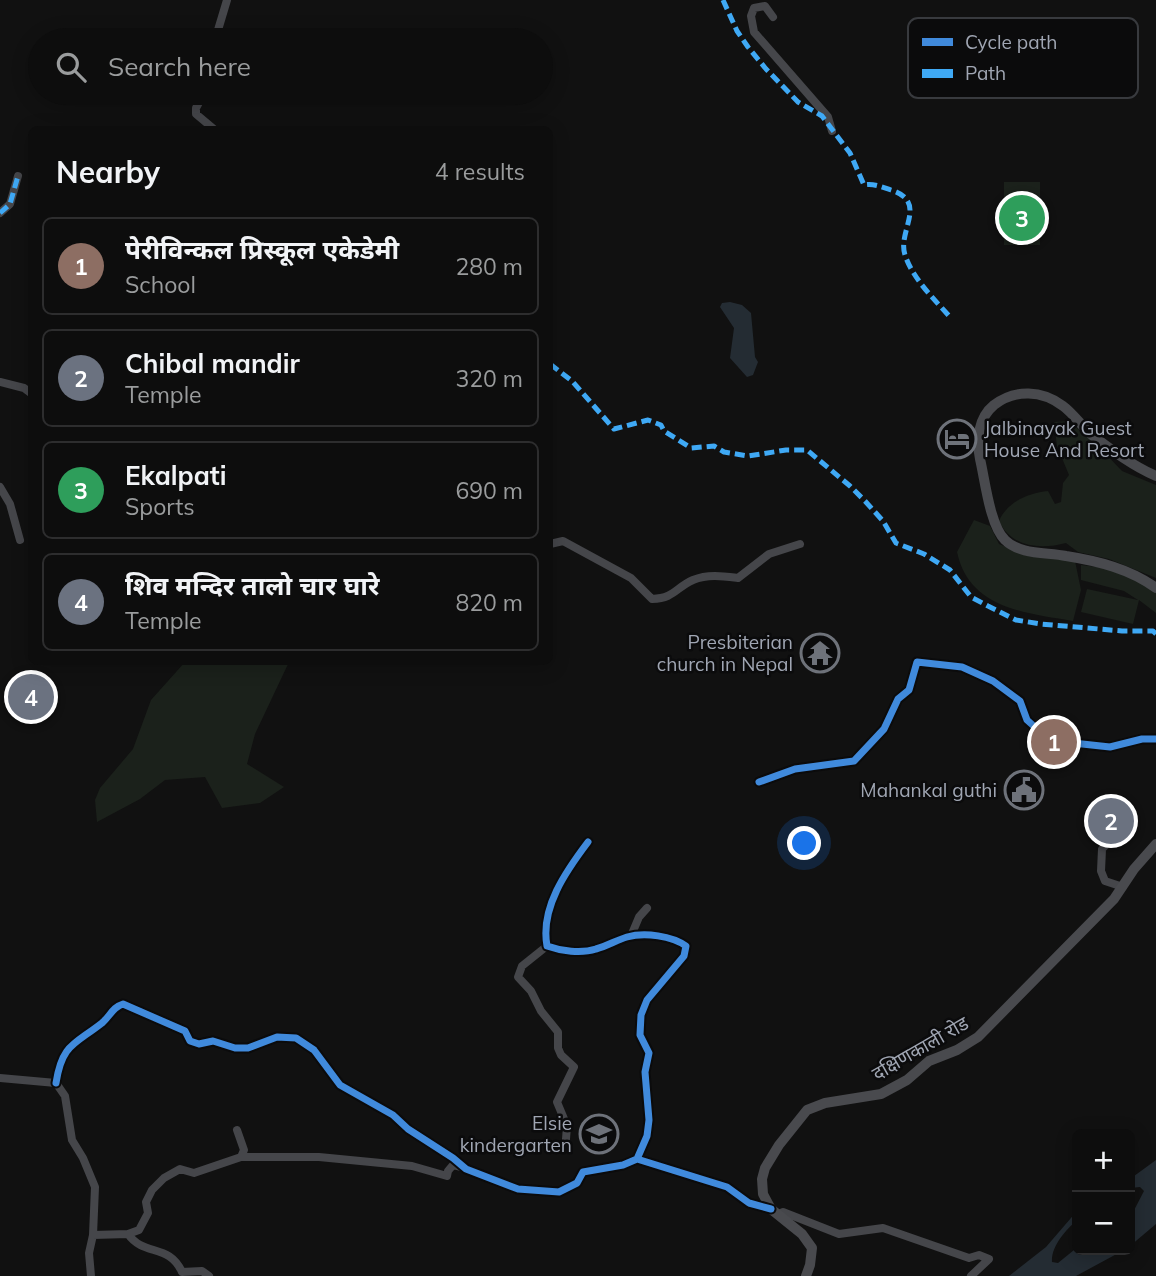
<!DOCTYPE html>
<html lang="en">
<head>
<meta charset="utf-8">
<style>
  body { margin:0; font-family:Mulish,"Noto Sans Devanagari",sans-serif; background:#1b1b1b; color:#f1f3f6 }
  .controls { position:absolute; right:21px; bottom:21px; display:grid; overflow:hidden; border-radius:10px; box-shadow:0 4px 18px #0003 }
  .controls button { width:63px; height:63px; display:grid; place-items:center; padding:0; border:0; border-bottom:2px solid #2d2d2e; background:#0d0d0d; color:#f1f3f6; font:35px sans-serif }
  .you { position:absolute; left:805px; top:844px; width:24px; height:24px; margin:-18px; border:5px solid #fff; border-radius:50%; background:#1a73e8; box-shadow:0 0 0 10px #1a73e833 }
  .badge { display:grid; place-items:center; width:46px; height:46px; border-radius:50%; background:#ea580c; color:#fff; font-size:23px; font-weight:700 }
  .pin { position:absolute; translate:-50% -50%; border:4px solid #fff; box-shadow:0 2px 7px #0006 }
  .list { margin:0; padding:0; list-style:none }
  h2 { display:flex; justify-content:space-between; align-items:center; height:91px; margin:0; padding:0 28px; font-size:30px }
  h2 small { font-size:23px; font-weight:400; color:#9a9c9d }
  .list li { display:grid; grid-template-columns:46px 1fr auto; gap:21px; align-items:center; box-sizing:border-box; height:98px; margin:0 14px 14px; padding:0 14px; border:2px solid #2d2d2e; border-radius:10px }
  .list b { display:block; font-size:26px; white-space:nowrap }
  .list p { margin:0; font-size:23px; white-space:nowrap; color:#9a9c9d }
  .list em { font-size:23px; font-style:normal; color:#9a9c9d }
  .icon { flex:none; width:38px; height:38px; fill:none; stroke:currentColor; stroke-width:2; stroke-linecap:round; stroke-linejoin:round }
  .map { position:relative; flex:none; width:1156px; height:1276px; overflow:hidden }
  .search { position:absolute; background:#0d0d0d; box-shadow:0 4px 18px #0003; left:28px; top:28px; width:525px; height:77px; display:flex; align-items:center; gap:18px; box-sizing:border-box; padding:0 24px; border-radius:38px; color:#9a9c9d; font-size:26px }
  .panel { position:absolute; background:#0d0d0d; box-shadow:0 4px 18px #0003; left:28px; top:126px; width:525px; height:539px; border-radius:10px }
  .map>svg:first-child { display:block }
  .green { fill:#1b211b }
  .water { fill:#242c33 }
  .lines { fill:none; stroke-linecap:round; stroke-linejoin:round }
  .street { stroke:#45464a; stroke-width:8 }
  .secondary { stroke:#494a4e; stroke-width:10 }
  .quiet { stroke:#3fa9f5; stroke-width:5; stroke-dasharray:10 5; stroke-linecap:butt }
  .cycleway-casing { stroke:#0b0b0c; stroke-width:11 }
  .cycleway { stroke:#408adc; stroke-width:7 }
  .labels { text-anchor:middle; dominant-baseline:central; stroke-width:5; stroke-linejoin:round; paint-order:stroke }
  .poi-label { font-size:19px; fill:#a0a6b3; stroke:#0b0b0c; text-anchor:end }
  .street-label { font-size:19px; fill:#a0a6b3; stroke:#0b0b0c }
  .key { fill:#0b0b0c; stroke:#383a3e; stroke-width:2 }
  .key-label { font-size:19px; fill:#a0a6b3 }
</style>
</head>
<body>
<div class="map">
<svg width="1156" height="1276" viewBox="0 0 1156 1276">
  <rect width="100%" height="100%" fill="#111"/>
  <!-- green -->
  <path class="green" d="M1004 182H1040V245H1004Z
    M1069 421 1098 446 1122 471 1156 485V578L1109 559 1078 552 1066 543C1040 550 1011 547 999 521 1007 502 1028 493 1048 491L1055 504 1061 502 1063 483 1069 475 1057 446 1054 422Z
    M974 520 990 526 999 544 1028 556 1075 561 1081 590 1073 621C1024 613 969 608 957 552Z
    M1081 565 1105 568 1156 588V613L1139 600 1133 624 1081 612 1087 589 1138 600 1124 591 1081 580Z
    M185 662H289L255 734 247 764 284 787 260 803 222 808 205 777 165 780 140 799 97 822 95 800 100 788 133 749 151 700Z"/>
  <!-- water -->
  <path class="water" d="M730 302 742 305 751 313 755 357 758 362 753 375 747 377 730 358 734 328 720 307 722 303Z
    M1156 1160V1224L1130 1246V1218L1144 1191 1140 1187 1130 1188V1179Z
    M1077 1211V1220C1066 1230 1051 1246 1052 1262L1058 1263 1074 1250H1124L1076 1276H1009L1046 1247Z"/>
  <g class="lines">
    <!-- street -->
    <path class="street" d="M773 17 765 6 754 8 751 16 754 32 828 117 832 131
      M215 40 227 0
      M204 93 196 108V114L215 130
      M0 213 10 204 18 176
      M0 382 24 388 32 394
      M0 487 10 504 20 540
      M550 544 563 541 631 578 652 599C675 598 675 588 693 580 708 574 722 576 738 578L769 554 800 544
      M759 782 795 769 854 761 884 729 898 699 909 690 917 662 962 667 993 681 1020 701 1027 720 1037 729 1073 743 1110 747 1142 739H1156
      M1114 826 1113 838 1102 849 1101 871 1105 881 1123 887
      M588 842C566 871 540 908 547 946 561 951 581 954 596 949 607 946 617 940 627 937 645 932 672 936 686 946L684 956 647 1000 641 1015 640 1035 649 1053 645 1072 649 1120 647 1136 637 1159
      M631 936 639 917 647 908
      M547 946 522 966 518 977 531 991 541 1011 558 1032V1048L561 1055 574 1067 557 1102 567 1126 566 1139
      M0 1078 56 1083 65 1096 72 1140 83 1158 95 1187 93 1235 89 1253 91 1276
      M56 1083C62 1044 74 1045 102 1023 110 1016 113 1007 123 1004L185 1031 190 1041 199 1044 213 1041 235 1048H248L277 1037 296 1038 314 1050 340 1085 393 1115 408 1129 453 1158 466 1169 518 1189 559 1192 577 1183 583 1172 623 1165 637 1159 727 1187 749 1203 771 1209
      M241 1157H319L412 1166 447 1176 448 1171 453 1165 464 1168
      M778 1215 783 1212 839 1234 883 1228 969 1258 979 1255 989 1259 971 1276
      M128 1234 139 1230 148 1213 146 1202 152 1190 164 1178 180 1169 194 1173 241 1157 244 1150 237 1130
      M93 1235 128 1234C144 1257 169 1243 182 1272L202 1271 209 1276"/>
    <!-- secondary -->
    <path class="secondary" d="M1156 476C1133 466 1113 451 1093 436 1082 427 1074 414 1063 406 1042 390 1015 389 994 405 978 418 976 440 980 459 985 480 990 526 1005 540 1020 555 1047 552 1066 556 1098 561 1130 569 1156 588
      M806 1276 810 1265 812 1248 802 1234 771 1209 763 1194 762 1179 765 1168 779 1145 807 1110 825 1103 881 1094 907 1080 929 1061 957 1050 978 1037 1114 899 1134 869 1156 844"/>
    <!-- quiet -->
    <path class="quiet" d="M723 0 737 31 748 47 766 69 798 102 822 116 850 153 864 185C873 183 882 187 891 190 929 202 897 231 905 255 913 279 934 299 950 317
      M0 213 10 204 18 176
      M550 364 572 381 614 429 648 420 661 425 664 431 691 448 714 446 724 452 748 456 786 450H807L850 486 865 501 883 521 896 543 924 554 950 570 971 597 988 606 1016 620 1041 624 1122 631H1153L1156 634"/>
    <defs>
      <path id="cycleway" d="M759 782 795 769 854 761 884 729 898 699 909 690 917 662 962 667 993 681 1020 701 1027 720 1037 729 1073 743 1110 747 1142 739H1156
        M588 842C566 871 540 908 547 946 561 951 581 954 596 949 607 946 617 940 627 937 645 932 672 936 686 946L684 956 647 1000 641 1015 640 1035 649 1053 645 1072 649 1120 647 1136 637 1159
        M56 1083C62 1044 74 1045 102 1023 110 1016 113 1007 123 1004L185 1031 190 1041 199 1044 213 1041 235 1048H248L277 1037 296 1038 314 1050 340 1085 393 1115 408 1129 453 1158 466 1169 518 1189 559 1192 577 1183 583 1172 623 1165 637 1159 727 1187 749 1203 771 1209"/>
    </defs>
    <!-- cycleway casing -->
    <use href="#cycleway" class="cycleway-casing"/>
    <!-- cycleway -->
    <use href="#cycleway" class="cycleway"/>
  </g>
  <!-- icons -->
  <defs>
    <symbol id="hotel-ring" viewBox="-11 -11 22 22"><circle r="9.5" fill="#0b0b0c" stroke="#6e727a" stroke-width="1.5"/><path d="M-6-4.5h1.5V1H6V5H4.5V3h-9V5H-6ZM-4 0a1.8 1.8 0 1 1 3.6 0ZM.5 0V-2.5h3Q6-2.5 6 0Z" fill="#6e727a"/></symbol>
    <symbol id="temple-ring" viewBox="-11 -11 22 22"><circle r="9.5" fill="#0b0b0c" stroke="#6e727a" stroke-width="1.5"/><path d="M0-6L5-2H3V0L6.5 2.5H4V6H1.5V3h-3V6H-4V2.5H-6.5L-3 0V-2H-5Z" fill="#6e727a"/></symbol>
    <symbol id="civic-ring" viewBox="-11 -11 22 22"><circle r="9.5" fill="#0b0b0c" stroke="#6e727a" stroke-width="1.5"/><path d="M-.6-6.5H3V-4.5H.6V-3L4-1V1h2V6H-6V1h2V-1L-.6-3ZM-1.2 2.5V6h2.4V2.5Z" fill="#6e727a"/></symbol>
    <symbol id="school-ring" viewBox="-11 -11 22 22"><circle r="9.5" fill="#0b0b0c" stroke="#6e727a" stroke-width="1.5"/><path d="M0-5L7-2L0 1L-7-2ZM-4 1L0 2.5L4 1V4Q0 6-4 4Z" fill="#6e727a"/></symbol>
  </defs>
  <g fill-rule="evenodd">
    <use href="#hotel-ring" x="935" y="417" width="44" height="44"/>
    <use href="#temple-ring" x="798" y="631" width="44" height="44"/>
    <use href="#civic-ring" x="1002" y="768" width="44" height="44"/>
    <use href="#school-ring" x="577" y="1112" width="44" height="44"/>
  </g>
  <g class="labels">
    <!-- poi labels -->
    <g class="poi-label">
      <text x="984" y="428" text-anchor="start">Jalbinayak Guest<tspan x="984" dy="22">House And Resort</tspan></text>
      <text x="793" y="642">Presbiterian<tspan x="793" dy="22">church in Nepal</tspan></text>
      <text x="997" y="790">Mahankal guthi</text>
      <text x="572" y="1123">Elsie<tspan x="572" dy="22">kindergarten</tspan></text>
    </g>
    <!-- street labels -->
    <g class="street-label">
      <text transform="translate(920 1048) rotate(-30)">दक्षिणकाली रोड</text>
    </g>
  </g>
  <!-- legend -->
  <rect x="908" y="18" width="230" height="80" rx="10" class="key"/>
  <rect x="922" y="38" width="31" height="8" fill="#408adc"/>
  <rect x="922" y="69" width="31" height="9" fill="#3fa9f5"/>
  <g class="key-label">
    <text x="965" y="49">Cycle path</text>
    <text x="965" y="80">Path</text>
  </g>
</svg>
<div class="controls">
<button>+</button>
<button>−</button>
</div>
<div class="you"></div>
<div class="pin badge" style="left:1054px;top:742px;background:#8d6e63">1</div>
<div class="pin badge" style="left:1111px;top:821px;background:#6b7280">2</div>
<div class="pin badge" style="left:1022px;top:218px;background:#2e9e5b">3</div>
<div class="pin badge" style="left:31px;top:697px;background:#6b7280">4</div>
<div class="search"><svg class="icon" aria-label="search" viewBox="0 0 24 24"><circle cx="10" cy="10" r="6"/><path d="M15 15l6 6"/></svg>Search here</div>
<section class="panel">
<h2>Nearby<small>4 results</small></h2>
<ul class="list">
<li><span class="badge" style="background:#8d6e63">1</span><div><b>पेरीविन्कल प्रिस्कूल एकेडेमी</b><p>School</p></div><em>280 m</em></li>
<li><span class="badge" style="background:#6b7280">2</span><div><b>Chibal mandir</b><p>Temple</p></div><em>320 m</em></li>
<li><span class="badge" style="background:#2e9e5b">3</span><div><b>Ekalpati</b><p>Sports</p></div><em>690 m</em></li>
<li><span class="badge" style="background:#6b7280">4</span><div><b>शिव मन्दिर तालो चार घारे</b><p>Temple</p></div><em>820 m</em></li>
</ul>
</section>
</div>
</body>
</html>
